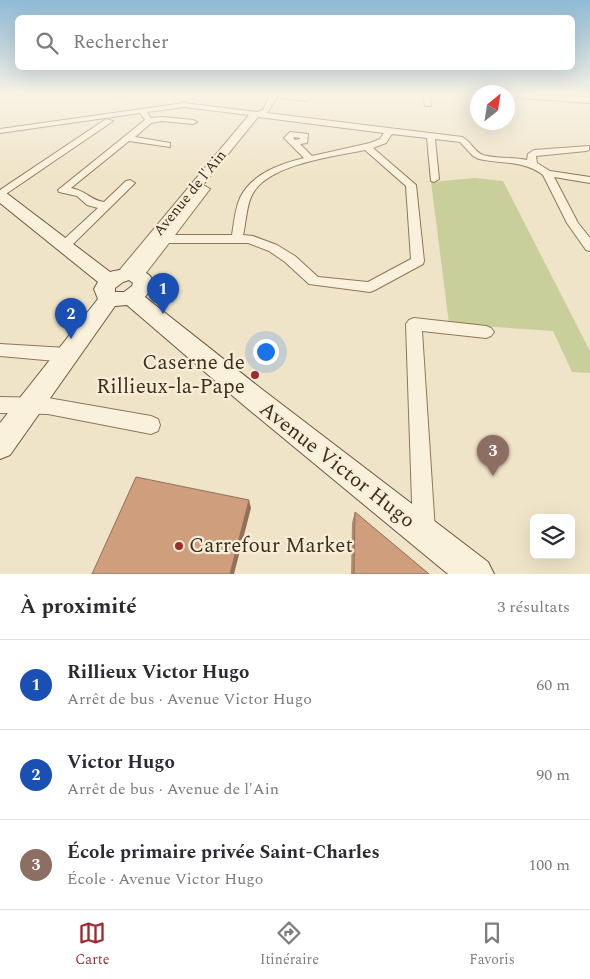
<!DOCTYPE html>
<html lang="fr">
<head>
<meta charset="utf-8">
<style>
  body { margin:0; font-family:Spectral,serif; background:#f2f2f3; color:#2b2b33 }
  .controls { position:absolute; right:15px; bottom:15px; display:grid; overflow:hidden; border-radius:8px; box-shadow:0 5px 20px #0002 }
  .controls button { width:45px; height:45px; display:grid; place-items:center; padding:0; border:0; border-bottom:1px solid #e1e1e2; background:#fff; color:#2b2b33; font:25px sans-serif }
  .compass { position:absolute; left:470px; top:85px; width:45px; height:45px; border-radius:50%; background:#fff; box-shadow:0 5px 20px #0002; rotate:30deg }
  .you { position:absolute; left:265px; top:351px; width:18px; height:18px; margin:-12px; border:4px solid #fff; border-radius:50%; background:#1a73e8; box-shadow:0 0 0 8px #1a73e833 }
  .badge { display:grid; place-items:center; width:32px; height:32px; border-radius:50%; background:#9e2a2b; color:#fff; font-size:16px; font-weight:700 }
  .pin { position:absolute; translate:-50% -41px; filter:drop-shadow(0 1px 2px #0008) }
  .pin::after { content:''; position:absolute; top:26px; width:18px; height:15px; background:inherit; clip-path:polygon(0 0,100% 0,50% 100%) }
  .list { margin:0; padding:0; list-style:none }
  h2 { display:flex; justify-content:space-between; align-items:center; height:65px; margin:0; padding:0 20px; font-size:21px }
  h2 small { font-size:16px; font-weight:400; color:#7c7c81 }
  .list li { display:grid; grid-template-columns:32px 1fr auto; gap:15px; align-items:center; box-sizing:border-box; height:90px; padding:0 20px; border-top:1px solid #e1e1e2 }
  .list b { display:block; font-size:19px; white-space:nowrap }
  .list p { margin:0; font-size:16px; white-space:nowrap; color:#7c7c81 }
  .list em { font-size:16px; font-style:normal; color:#7c7c81 }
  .icon { flex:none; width:28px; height:28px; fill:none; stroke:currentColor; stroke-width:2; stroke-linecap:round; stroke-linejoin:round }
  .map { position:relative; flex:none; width:590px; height:574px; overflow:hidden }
  .search { position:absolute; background:#fff; box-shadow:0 5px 20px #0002; left:15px; right:15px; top:15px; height:55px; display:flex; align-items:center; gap:12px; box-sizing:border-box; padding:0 18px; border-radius:8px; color:#7c7c81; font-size:19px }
  .sheet { height:335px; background:#fff }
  nav { display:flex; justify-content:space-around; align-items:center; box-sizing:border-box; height:70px; border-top:1px solid #e1e1e2; background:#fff; font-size:14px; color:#7c7c81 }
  nav a { display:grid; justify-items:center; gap:2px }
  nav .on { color:#9e2a2b }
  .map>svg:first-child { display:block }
  .green { fill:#c9cf9b }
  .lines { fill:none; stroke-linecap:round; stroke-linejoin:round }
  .street-casing { stroke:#8d765c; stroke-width:2 }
  .secondary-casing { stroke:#6f573f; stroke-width:2 }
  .street { fill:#faf1dc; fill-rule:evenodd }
  .secondary { fill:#faf1dc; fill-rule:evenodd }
  .wall { fill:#b2896c }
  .shaded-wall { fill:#916f58 }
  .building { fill:#cf9f7d; stroke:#916f58 }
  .poi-dot { fill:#9e2a2b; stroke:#f7eed8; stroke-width:2 }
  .labels { text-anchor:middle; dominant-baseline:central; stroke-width:4.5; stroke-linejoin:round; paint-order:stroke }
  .far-street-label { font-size:15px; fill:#3d2e20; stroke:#f7eed8 }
  .near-poi-label { font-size:21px; fill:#3d2e20; stroke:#f7eed8; text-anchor:end }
  .near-street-label { font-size:21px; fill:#3d2e20; stroke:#f7eed8 }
</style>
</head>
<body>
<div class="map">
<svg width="590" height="574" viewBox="0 0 590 574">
  <rect width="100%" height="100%" fill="#f0e4c8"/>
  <!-- green -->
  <path class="green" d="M475 178 503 181 590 351V373L572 372 553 331 449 324 431 182Z"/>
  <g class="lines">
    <defs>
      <path id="street" d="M118 95H126L121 98Z
        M270 95H311L306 101 277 97 267 113 462 137C471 141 474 152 483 155 497 159 513 157 527 160L528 154 534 150 589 146V150L586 151 536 156 537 163 550 171 590 177V183L554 177 578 223 590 238V251L586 250 567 223 543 175C524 160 501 164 479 159L473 156 460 142 435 139 439 179 434 182 431 181 427 138 392 134 386 143 373 148 416 185 424 261 423 264 375 290 370 292 309 284 285 262 269 251 248 243H169L142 278H132L131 274C127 279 124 280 118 278L116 275 118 272 249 115 184 107 147 112 151 118 162 117 193 120 197 122 193 124 162 121 151 123 135 137 170 143V147L129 141 71 188C87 191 90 200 104 202L126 181 130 180 135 183 68 249 64 250 58 246 60 243 98 208 87 205 77 196 59 192 58 190 145 120 140 113 0 133V129L184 103 257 112 263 110ZM258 117 384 133 380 139 370 143 312 156 300 144 307 143 308 134 290 132 284 138 304 158C280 164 251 174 240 198 235 209 234 223 232 235H175L210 189 205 186 201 187 152 248ZM295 137 300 138V139L295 140 293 138ZM365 150 406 186 411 259 368 282 318 277 295 256 277 245 253 236 243 235C246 223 246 209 251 197 265 164 333 157 365 150Z
        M423 95H429L431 106H425Z
        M106 119 113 121 0 198V190Z
        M414 318 486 326 491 328 494 332 491 336 486 338 422 331 435 531 432 539 424 542 416 539 413 531 406 324 409 320Z
        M0 344 67 348 73 350 75 355 73 360 67 362 0 356Z
        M0 397 48 398 151 416 158 419 160 425 158 431 151 434 48 414 0 413Z"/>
      <path id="secondary" d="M516 95 590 97V103L521 98Z
        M0 190 5 192 110 272C130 266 168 269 145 297L259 387 488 562 494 574H448L241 403 127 305 115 306 10 455 0 459V423L98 299 94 289 98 282 0 203ZM129 280 133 283 132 286 124 292H115V288L123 282Z"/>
    </defs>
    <!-- street casing -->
    <use href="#street" class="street-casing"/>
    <!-- secondary casing -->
    <use href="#secondary" class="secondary-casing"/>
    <!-- street -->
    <use href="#street" class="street"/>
    <!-- secondary -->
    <use href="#secondary" class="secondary"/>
  </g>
  <!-- wall -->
  <path class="wall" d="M355 512 429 574H351L352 523Z"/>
  <!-- shaded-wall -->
  <path class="shaded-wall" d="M249 500 251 508 234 574H230Z"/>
  <!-- building -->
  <path class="building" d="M136 477 249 500 230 574H92Z
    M355 512 429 574H354Z"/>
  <!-- sky -->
  <linearGradient id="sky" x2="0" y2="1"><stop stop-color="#8fbad6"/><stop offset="0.54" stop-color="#f8f3e6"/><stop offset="1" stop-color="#f8f3e6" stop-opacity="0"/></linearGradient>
  <rect width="590" height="176" fill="url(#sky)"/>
  <!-- markers -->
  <g class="poi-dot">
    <circle cx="255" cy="375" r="5"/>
    <circle cx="179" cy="546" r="5"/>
  </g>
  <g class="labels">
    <!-- far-street labels -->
    <g class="far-street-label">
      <text transform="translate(190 193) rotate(-51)">Avenue de l'Ain</text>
    </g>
    <!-- near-poi labels -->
    <g class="near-poi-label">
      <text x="245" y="363">Caserne de<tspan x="245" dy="24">Rillieux-la-Pape</tspan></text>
      <text x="189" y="546" text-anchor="start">Carrefour Market</text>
    </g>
    <!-- near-street labels -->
    <g class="near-street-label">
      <text transform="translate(337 465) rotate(38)">Avenue Victor Hugo</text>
    </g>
  </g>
</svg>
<div class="controls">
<button><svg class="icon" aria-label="layers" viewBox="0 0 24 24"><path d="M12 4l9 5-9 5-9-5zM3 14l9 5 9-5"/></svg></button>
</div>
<svg class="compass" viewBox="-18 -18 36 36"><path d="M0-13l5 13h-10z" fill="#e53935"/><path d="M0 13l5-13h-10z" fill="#7c7c81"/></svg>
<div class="you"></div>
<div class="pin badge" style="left:163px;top:314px;background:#1a4fb4">1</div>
<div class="pin badge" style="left:71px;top:339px;background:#1a4fb4">2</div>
<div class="pin badge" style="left:493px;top:476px;background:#8d6e63">3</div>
<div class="search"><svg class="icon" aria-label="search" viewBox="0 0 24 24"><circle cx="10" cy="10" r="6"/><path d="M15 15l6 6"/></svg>Rechercher</div>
</div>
<section class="sheet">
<h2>À proximité<small>3 résultats</small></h2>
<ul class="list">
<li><span class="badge" style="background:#1a4fb4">1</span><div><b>Rillieux Victor Hugo</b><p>Arrêt de bus · Avenue Victor Hugo</p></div><em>60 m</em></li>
<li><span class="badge" style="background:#1a4fb4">2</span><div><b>Victor Hugo</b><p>Arrêt de bus · Avenue de l'Ain</p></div><em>90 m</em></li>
<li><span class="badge" style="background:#8d6e63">3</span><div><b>École primaire privée Saint-Charles</b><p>École · Avenue Victor Hugo</p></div><em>100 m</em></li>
</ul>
</section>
<nav>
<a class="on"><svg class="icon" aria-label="map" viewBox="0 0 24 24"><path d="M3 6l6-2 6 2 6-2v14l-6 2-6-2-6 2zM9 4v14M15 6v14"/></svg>Carte</a>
<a><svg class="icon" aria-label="directions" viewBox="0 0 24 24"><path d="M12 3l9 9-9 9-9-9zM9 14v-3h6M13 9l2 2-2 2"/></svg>Itinéraire</a>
<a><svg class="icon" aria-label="saved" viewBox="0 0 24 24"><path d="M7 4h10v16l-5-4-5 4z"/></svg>Favoris</a>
</nav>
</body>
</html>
